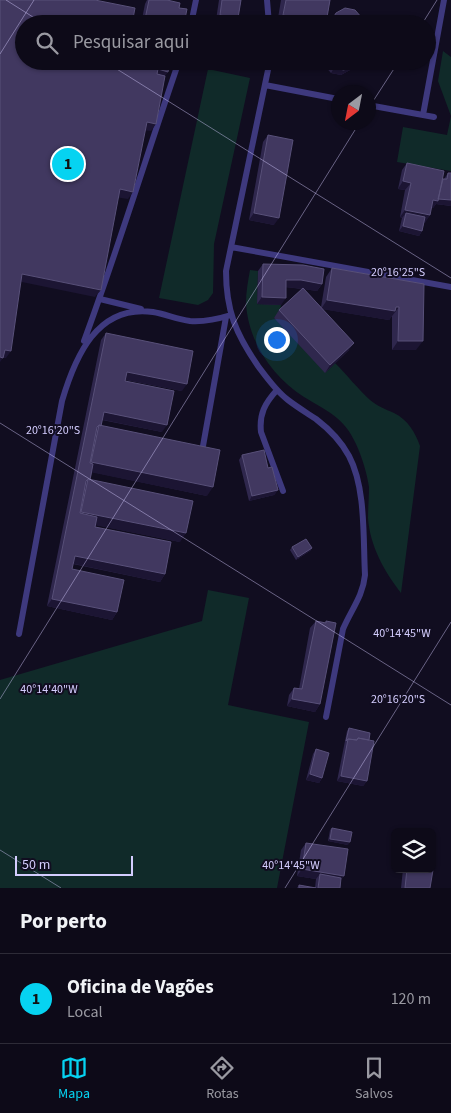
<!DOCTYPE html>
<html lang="pt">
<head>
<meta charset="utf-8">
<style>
  body { margin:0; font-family:"Source Sans 3",sans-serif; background:#1b1825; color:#f1f3f6 }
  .controls { position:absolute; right:15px; bottom:15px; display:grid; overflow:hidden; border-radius:8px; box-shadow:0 1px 4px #0004 }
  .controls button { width:45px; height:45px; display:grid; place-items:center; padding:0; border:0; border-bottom:1px solid #2d2b37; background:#0d0a18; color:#f1f3f6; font:25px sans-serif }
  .compass { position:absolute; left:331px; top:85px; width:45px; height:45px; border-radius:50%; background:#0d0a18; box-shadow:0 1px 4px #0004; rotate:212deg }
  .scale { position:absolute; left:15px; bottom:12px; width:118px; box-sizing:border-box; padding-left:5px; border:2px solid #d4cdfe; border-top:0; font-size:14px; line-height:18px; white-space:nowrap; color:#d4cdfe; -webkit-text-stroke:4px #110d20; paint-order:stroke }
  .you { position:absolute; left:276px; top:339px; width:18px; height:18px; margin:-12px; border:4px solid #fff; border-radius:50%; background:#1a73e8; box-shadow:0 0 0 8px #1a73e833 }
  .badge { display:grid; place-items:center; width:32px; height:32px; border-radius:50%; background:#06d3f1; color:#111; font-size:16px; font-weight:700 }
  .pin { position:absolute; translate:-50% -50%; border:2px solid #fff; box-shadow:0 1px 5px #0006 }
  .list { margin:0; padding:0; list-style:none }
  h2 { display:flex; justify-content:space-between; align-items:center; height:65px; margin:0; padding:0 20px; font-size:21px }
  h2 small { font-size:16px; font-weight:400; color:#9a9aa2 }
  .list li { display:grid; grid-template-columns:32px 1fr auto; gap:15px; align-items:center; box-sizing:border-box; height:90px; padding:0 20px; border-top:1px solid #2d2b37 }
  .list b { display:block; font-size:19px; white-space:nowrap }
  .list p { margin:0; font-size:16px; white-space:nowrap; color:#9a9aa2 }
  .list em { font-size:16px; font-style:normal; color:#9a9aa2 }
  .icon { flex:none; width:28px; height:28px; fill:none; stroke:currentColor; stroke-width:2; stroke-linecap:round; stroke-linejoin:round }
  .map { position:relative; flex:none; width:451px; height:888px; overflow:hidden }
  .search { position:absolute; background:#0d0a18; box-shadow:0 1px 4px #0004; left:15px; right:15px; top:15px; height:55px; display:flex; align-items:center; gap:12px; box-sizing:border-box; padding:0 18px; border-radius:28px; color:#9a9aa2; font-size:19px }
  .sheet { height:155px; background:#0d0a18 }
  nav { display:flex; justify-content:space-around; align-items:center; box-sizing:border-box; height:70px; border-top:1px solid #2d2b37; background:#0d0a18; font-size:14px; color:#9a9aa2 }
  nav a { display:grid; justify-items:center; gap:2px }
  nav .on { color:#06d3f1 }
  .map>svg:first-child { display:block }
  .green { fill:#102a29 }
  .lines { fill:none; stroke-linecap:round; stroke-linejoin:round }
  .lane { stroke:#3e397e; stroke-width:6 }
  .wall { fill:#2f274d }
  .shaded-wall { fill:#1c1533 }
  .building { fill:#413860; stroke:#585079 }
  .ticks { fill:none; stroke:#d4cdfe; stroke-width:1; stroke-opacity:0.45 }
  .ticks-label { font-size:12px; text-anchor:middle; fill:#d4cdfe; stroke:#110d20; stroke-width:4; stroke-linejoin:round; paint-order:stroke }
</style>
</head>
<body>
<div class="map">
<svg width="451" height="888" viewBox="0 0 451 888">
  <rect width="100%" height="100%" fill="#110d20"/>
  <!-- green -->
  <path class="green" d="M443 51 451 57V171L397 162 403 127 447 135 451 116 438 81Z
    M208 69 250 78 214 244 213 293 208 300 198 305 159 298Z
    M250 270 258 271 257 304 281 305 280 312 274 318 325 372 335 363C347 375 358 389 370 400 377 406 385 409 394 413 408 420 415 432 420 446L401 593C384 571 370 546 368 518 368 508 369 498 369 487 367 473 362 457 356 444 344 417 327 411 304 397 272 377 248 341 246 303 246 292 248 281 250 270Z
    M208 590 249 598 228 705 309 722 277 888H0V680L202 621Z"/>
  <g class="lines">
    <!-- lane -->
    <path class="lane" d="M267 0 269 24
      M191 24 196 0
      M268 61V70L226 271C226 311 236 334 258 366 267 378 276 391 288 400 297 407 307 413 316 419 329 429 341 441 349 456 366 488 363 538 365 575 363 596 351 610 343 629L326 717
      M265 85 338 99
      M368 105 434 117
      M423 115 444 0
      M231 247 451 287
      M100 299 141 309
      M84 341C118 249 147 154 179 61
      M277 390C265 403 259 414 261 432L283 491
      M203 446 226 317
      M19 634 62 401C75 357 97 304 153 312 165 314 177 319 190 321 204 322 218 319 231 315"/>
  </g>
  <!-- wall -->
  <path class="wall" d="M147 0H167L179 8 185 19 181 24H141L145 4Z
    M219 0H241L238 18 235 23 216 20Z
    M281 0H330L326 23 325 24H277Z
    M336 13 362 24H330Z
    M324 61H354L350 70 341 75 331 73 324 65Z
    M268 135 274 225 249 220 263 142Z
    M407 163 443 179H444L448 173H451V206L436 204 433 208H431L430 215 424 223 422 231 419 236 399 231 402 218 400 217 405 190 398 189 402 170Z
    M263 264 322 284 317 291 304 289 321 307 326 277 332 268 424 284 416 350H392V316L389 320 323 309 349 350 325 373 274 318 279 310 302 289 286 287 281 305 257 304 258 271Z
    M106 333 182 391 126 380 125 381 162 432 102 420 101 426 207 496 92 472 90 480 180 542 96 525 95 527 165 574 160 582 73 564 72 569 117 612 112 620 47 606 101 340Z
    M242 455 268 468 278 490 274 495 249 501 239 460Z
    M292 547 312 548 310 551 296 560 290 550Z
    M316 621 325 623 326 621 320 704 315 712 287 706 289 695 294 688 299 689 310 628Z
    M349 728 369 740 367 781 363 786 337 781 347 731Z
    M316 749 322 778 319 783 306 780 313 754Z
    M332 828 348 845 328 841 330 830Z
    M306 843 341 880 340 888H297L299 885 315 888 316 879 297 876 301 850Z
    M403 869H432L430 888H401Z"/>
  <!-- shaded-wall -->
  <path class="shaded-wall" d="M220 15 238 18 235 23 216 20Z
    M283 15 326 23 325 24H277Z
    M177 17 185 19 181 24H173Z
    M285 61H306L319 64 315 69 284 63Z
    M353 64 350 70 341 75 331 73 334 68Z
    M158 69 168 72 163 79 153 77Z
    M147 122 156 124 151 131 142 130Z
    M403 181 411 183 405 190 398 189Z
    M120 189 133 192 128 199 115 197Z
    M437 198 451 200V206L436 204 433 208 428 207 433 200Z
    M405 210 430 215 425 223 405 218 406 213 402 218 400 217Z
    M254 213 279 218 274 225 249 220Z
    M403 226 422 231 419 236 399 231Z
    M22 274 101 290 95 297 17 281Z
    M286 280H301L322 284 317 291 295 288 281 287Z
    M262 297 286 298 281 305 257 304Z
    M327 300 399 307 389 320 321 309Z
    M398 341H423L416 350H392Z
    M354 343 349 350 325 373 330 365Z
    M5 350 11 351 6 358H3L0 362V357Z
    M127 372 187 384 182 391 122 379Z
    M104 412 167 425 162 432 99 419Z
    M91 462 213 487 207 496 85 471Z
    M278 490 274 495 249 501 252 496Z
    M81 512 186 533 180 542 75 521Z
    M312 548 310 551 296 560 298 557Z
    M75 556 165 574 160 582 70 563Z
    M52 599 117 612 112 620 47 606Z
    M292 699 320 704 315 712 287 706Z
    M310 774 322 778 319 783 306 780Z
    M341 776 367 781 363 786 337 781Z
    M330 839 350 842 348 845 328 841Z
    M302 869 344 876 339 883 320 874 316 879 297 876Z"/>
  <!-- building -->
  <path class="building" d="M0 0H95L135 8 132 24H24V61H170L168 72 158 69 157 74 165 76 156 124 147 122 133 192 120 189 101 290 22 274 11 351 5 350 3 358 0 357Z
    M149 0H167L180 3 179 8 187 9 185 19 177 17V21H178V24H144Z
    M222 0H241L238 18 220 15Z
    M286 0H330L326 23 283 15Z
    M345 8 355 10 362 18V24H333V18L336 13Z
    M306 61H319V64Z
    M329 61H354L353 64 344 70 334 68Z
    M268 135 293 140 279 218 254 213Z
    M407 163 444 171 438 201 433 200 430 215 405 210 411 183 403 181Z
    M448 173H451V200L438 199 443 179H447Z
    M406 213 425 217 422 231 403 226Z
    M263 264 303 265 324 269 322 284 301 280H286V298L262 297Z
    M332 268 424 284 423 341H398L399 307H396L395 311 327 300Z
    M303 288 354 343 330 365 279 310Z
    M106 333 193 351 187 384 127 372 125 381 174 391 167 425 104 412 101 426 99 425 97 427 90 463 93 464 90 480 88 479 86 481 80 513 97 517 95 527 171 542 165 574 75 556 72 569 124 580 117 612 52 599Z
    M99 425 220 450 213 487 91 462Z
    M264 450 268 468 272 467 278 490 252 496 242 455Z
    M88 479 193 501 186 533 81 512Z
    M306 539 312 548 298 557 292 547Z
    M316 621 326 623V621L336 623 320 704 292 699 294 688 302 689Z
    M349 728 370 733 369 740 358 738 357 740 348 739 346 741Z
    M358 738 374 741 367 781 341 776 348 739 357 740Z
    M316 749 329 753 322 778 310 774Z
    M332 828 352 832 350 842 330 839Z
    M306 843 348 849 344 876 302 869Z
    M432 864H434L430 888H405L407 869H432Z
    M320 874 341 878 340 888H318Z
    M299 885 316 888H299Z"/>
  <!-- ticks -->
  <path class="ticks" d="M6 0 44 24M422 24 437 0M0 54 34 0M104 61 451 278M368 109 399 61M0 423 451 705M0 699 360 122M0 850 61 888M285 888 451 622"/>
  <g class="ticks-label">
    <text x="398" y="276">20°16'25"S</text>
    <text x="53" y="434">20°16'20"S</text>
    <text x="402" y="637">40°14'45"W</text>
    <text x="49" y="693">40°14'40"W</text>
    <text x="398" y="703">20°16'20"S</text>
    <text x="291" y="869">40°14'45"W</text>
  </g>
</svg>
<div class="controls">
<button><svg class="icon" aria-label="layers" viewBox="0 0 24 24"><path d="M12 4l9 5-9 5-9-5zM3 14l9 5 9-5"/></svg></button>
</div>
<svg class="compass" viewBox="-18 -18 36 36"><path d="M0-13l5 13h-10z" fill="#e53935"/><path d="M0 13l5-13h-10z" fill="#9a9aa2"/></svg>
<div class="scale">50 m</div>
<div class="you"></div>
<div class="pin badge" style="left:68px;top:164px">1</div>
<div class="search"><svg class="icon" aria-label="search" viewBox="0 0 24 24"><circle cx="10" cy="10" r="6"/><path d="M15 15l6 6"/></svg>Pesquisar aqui</div>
</div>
<section class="sheet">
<h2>Por perto<small></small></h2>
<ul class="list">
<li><span class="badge">1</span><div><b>Oficina de Vagões</b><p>Local</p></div><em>120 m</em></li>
</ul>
</section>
<nav>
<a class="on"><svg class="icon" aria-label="map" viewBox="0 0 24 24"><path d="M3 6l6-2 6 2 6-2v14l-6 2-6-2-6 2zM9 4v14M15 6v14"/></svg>Mapa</a>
<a><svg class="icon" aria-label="directions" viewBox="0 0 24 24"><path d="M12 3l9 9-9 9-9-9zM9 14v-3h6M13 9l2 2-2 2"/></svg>Rotas</a>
<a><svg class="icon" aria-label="saved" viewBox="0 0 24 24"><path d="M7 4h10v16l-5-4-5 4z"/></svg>Salvos</a>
</nav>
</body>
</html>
